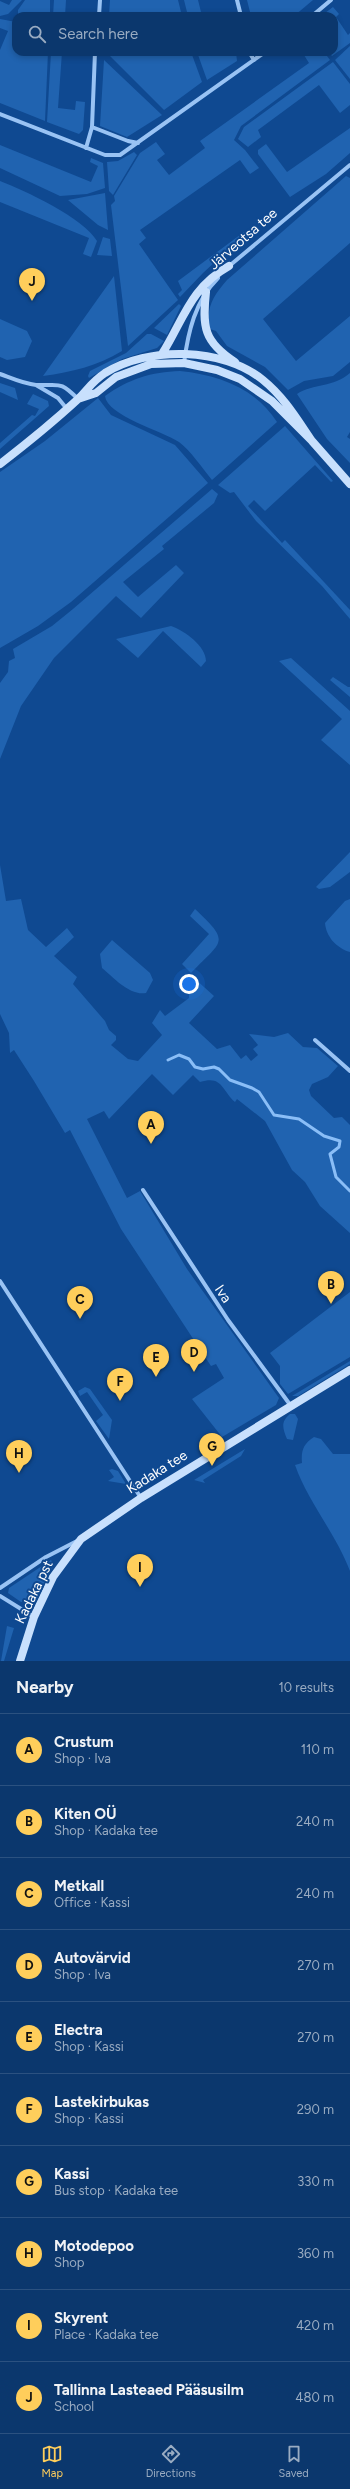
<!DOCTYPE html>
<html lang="en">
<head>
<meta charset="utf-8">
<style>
  body { margin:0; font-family:Figtree,sans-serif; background:#194275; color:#f1f3f6 }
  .you { position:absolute; left:189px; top:984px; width:14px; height:14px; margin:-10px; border:3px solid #fff; border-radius:50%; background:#1a73e8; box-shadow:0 0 0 6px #1a73e833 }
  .badge { display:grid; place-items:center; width:26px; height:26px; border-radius:50%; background:#ffce5b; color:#111; font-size:13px; font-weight:700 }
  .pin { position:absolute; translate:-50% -33px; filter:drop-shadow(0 1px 2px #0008) }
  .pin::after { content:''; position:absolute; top:21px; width:14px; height:12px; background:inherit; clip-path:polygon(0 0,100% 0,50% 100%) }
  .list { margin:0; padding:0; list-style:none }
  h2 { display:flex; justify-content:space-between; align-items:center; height:52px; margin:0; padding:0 16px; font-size:17px }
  h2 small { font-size:13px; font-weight:400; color:#9aacc2 }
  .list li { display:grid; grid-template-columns:26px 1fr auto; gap:12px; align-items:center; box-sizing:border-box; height:72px; padding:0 16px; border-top:1px solid #2b5180 }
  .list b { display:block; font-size:15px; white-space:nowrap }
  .list p { margin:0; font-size:13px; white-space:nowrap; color:#9aacc2 }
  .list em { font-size:13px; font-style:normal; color:#9aacc2 }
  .icon { flex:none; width:22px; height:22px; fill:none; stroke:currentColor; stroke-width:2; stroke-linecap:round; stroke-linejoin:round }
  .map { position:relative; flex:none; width:350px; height:1661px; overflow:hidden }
  .search { position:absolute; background:#0b376d; box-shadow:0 2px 6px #0003; left:12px; right:12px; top:12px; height:44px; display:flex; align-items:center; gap:10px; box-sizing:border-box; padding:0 14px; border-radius:12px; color:#9aacc2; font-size:15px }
  .sheet { height:772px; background:#0b376d }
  nav { display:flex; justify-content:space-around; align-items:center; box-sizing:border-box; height:56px; border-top:1px solid #2b5180; background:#0b376d; font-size:11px; color:#9aacc2 }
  nav a { display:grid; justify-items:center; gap:2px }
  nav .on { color:#ffce5b }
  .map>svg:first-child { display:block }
  .green { fill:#2063b0 }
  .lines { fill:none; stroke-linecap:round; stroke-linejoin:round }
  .stream { stroke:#8abef7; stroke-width:3 }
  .street { stroke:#99c3f4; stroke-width:4 }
  .secondary { stroke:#c8e0fd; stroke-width:8 }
  .labels { text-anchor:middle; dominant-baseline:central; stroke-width:4; stroke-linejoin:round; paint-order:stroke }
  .street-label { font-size:14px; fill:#fff; stroke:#0f4991 }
</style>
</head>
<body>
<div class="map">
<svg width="350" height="1661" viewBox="0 0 350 1661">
  <rect width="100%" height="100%" fill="#0f4991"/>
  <!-- green -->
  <path class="green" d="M12 0H22L8 14 0 16V1L9 5Z
    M25 0H50V16H18V10Z
    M54 0H66L65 16H53Z
    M110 0H178L182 16H109Z
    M184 0H198L202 16H188Z
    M247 0H313L294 16H251Z
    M333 7 339 14 336 17 348 35 350 33V43L332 56 329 52H334V16H321Z
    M0 19 16 22V52H48L45 121 0 103V50L8 31 0 28Z
    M350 46V79L335 60Z
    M51 52H62L58 108 75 110 76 101 85 102 83 130 79 134 47 122Z
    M106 52H191L202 82 164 110Z
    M197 52H236L237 61 207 80Z
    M302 52H324L330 60 241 126 234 140 245 150 259 168 250 174 240 160 140 230 146 238 139 244 178 300 128 346 111 205 115 201 114 196 140 153 156 142 165 154 157 160 169 175 205 148 200 141 309 63Z
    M104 60 162 115 127 137 100 126Z
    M333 62 350 84V105L340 113 319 85 258 130 261 137 248 147 238 139 244 127Z
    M350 128V153L326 174 290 197 258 154V150L266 144 287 172Z
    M0 145 91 182 98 166 90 162 91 158 103 163 105 188 87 194 60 196 0 168Z
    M134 152 137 155 113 195 109 191 107 162 118 161Z
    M346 176 350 178V243L263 319 296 361 350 316V362L333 376 304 381 288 390 265 367 227 346 216 331 210 329C205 308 214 295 227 280Z
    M0 181C24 190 84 218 97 241L91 257 83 254 89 238 0 202Z
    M105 193 108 230 98 225 68 200Z
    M244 232 245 234 203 273 180 297 178 294 182 290 178 281Z
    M103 237 110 239 112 256 97 255Z
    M114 276 122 351C97 366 72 372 43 376Z
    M179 304 181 306 167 335 154 328Z
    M0 319 27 331 32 341 25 357 7 360 0 357Z
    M147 334H151L164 341 157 348 122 359 89 378 88 376 90 371 126 353Z
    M180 371C219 375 255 388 277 422L212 480C202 468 191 451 179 442 163 431 107 416 105 396 129 379 151 372 180 371Z
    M350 373V432L347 437 350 439V463L327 439 297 394C314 383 333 388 350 373Z
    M0 383 15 388 18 400 0 392Z
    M33 394 48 401 49 406 0 449V443L32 415 35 416 39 409 27 404Z
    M98 398 111 415 175 445 208 483 71 602 38 626 0 648V472L45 441Z
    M285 426 333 481 331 482 315 465 265 511 254 500 248 506 282 543 285 540 350 610V619L322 586 256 521 234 492 230 493 218 485Z
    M212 489 218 494 214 503 162 546 164 549 123 582 138 597 176 565 184 573 141 618 116 596 54 658 21 706 0 759V683L8 672 9 661 15 658 13 649 52 626 73 609Z
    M171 626C185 631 206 646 206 661L201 667 163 631 138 658 116 639Z
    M291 658 350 711V765L321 740 342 719 279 661Z
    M333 677 348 687H350V697L330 680Z
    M350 852V872L330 887 319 889 316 887Z
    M0 865 6 901 21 899 28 930 46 947 67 928 74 937 54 956 77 977 73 984 105 1021 109 1030 116 1036V1040L111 1045 128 1059 138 1061 162 1035 152 1023 160 1010 165 1016 189 998V982L194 978 214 996 189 1023 217 1049 230 1045 241 1059 246 1055 251 1061 258 1055 253 1049 258 1045 249 1034 274 1037 288 1033 303 1047 317 1048 338 1066 328 1077 312 1084 309 1090 311 1096 334 1118 342 1117 350 1125V1233L320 1206 305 1182 292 1170 265 1121 237 1099 235 1102C221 1089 222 1075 200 1082L193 1075 173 1095 152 1074 109 1119 104 1111 87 1119 127 1198 140 1191 187 1269 279 1398 276 1405 222 1437 192 1399 224 1378 216 1364 211 1366 121 1229 70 1130 65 1133 34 1081 14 1050 10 1053 9 1033 0 1014Z
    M350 899V952C336 948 326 936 325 923L345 901Z
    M195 909C231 943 223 940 191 973L182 964 209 934 190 916Z
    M112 940 150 973 153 980 146 993C130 996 114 978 102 968L100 954Z
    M350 1292V1357L288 1394 280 1384V1366L270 1353Z
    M350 1361V1364L298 1396H292Z
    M85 1387 90 1389 112 1420 109 1439 96 1421 103 1415 87 1392 80 1396 78 1391Z
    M290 1414H295L298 1419 293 1440 287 1439C283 1429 280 1422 290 1414Z
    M314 1437 321 1439 333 1454H350V1571C336 1534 308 1502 295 1465L302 1463C301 1451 303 1444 314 1437Z
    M245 1449 241 1456 203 1480 205 1483 194 1480Z
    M112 1469 118 1471 126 1484 108 1481 114 1477 109 1470Z
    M51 1560 54 1565 33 1602H21L8 1593 9 1588Z
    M7 1626 14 1628 4 1661H1Z"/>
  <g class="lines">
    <!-- stream -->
    <path class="stream" d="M168 1060 179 1055 189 1059 195 1067 203 1069 214 1067 219 1069 230 1080 252 1088 259 1092 274 1115 299 1119 324 1136 340 1141 339 1147 330 1154 336 1177 350 1191"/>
    <!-- street -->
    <path class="street" d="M237 0 241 16
      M99 16 100 0
      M312 16 331 0
      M249 52 254 60
      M0 114 105 155H120L265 52
      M92 127 128 141 138 143
      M86 148 92 127 95 52
      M228 267 350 165
      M184 363C188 332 195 301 218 278
      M0 374C11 378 24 384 36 385 60 386 59 380 78 399
      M36 385 58 398 67 409
      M315 1040 350 1071
      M143 1190 228 1320 291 1406
      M0 1281 141 1498
      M0 1588 46 1557 77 1541
      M0 1596 34 1617"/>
    <!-- secondary -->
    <path class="secondary" d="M206 292C202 327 204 342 235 362
      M162 354C184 319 190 288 229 266
      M78 399 96 393 116 377 151 364 184 363 217 370 240 379 272 401 312 441 350 484
      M0 464C26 444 52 423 77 400 88 390 90 383 105 373 148 346 223 347 263 380 284 397 297 419 312 441
      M20 1661 34 1617 53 1577 81 1539 141 1498 350 1370"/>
  </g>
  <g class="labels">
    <!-- street labels -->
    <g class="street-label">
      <text transform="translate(243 239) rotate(-41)">Järveotsa tee</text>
      <text transform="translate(223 1294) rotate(56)">Iva</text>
      <text transform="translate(157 1472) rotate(-32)">Kadaka tee</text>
      <text transform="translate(34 1592) rotate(-64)">Kadaka pst</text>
    </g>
  </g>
</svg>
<div class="you"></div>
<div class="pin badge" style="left:151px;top:1144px">A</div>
<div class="pin badge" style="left:331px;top:1304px">B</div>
<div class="pin badge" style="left:80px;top:1319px">C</div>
<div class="pin badge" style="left:194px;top:1372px">D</div>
<div class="pin badge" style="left:156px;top:1377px">E</div>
<div class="pin badge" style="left:120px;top:1401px">F</div>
<div class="pin badge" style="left:212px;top:1466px">G</div>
<div class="pin badge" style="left:19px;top:1473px">H</div>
<div class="pin badge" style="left:140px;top:1587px">I</div>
<div class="pin badge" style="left:32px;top:301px">J</div>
<div class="search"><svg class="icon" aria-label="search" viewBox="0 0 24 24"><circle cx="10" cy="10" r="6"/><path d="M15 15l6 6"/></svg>Search here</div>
</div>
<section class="sheet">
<h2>Nearby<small>10 results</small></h2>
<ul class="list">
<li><span class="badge">A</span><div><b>Crustum</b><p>Shop · Iva</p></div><em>110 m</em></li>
<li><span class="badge">B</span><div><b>Kiten OÜ</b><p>Shop · Kadaka tee</p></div><em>240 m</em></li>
<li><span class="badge">C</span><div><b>Metkall</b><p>Office · Kassi</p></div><em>240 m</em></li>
<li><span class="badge">D</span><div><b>Autovärvid</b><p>Shop · Iva</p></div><em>270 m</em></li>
<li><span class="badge">E</span><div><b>Electra</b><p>Shop · Kassi</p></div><em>270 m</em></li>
<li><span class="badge">F</span><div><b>Lastekirbukas</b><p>Shop · Kassi</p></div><em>290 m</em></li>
<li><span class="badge">G</span><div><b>Kassi</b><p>Bus stop · Kadaka tee</p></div><em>330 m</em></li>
<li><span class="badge">H</span><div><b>Motodepoo</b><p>Shop</p></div><em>360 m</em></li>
<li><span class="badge">I</span><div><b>Skyrent</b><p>Place · Kadaka tee</p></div><em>420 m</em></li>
<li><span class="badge">J</span><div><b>Tallinna Lasteaed Pääsusilm</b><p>School</p></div><em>480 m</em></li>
</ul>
</section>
<nav>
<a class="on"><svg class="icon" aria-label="map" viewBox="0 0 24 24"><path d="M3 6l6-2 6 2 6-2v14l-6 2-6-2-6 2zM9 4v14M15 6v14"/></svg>Map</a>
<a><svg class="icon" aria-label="directions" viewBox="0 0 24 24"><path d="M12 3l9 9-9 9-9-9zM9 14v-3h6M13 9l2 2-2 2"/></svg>Directions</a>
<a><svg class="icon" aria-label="saved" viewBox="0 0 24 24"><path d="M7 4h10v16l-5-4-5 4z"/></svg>Saved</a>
</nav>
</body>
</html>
